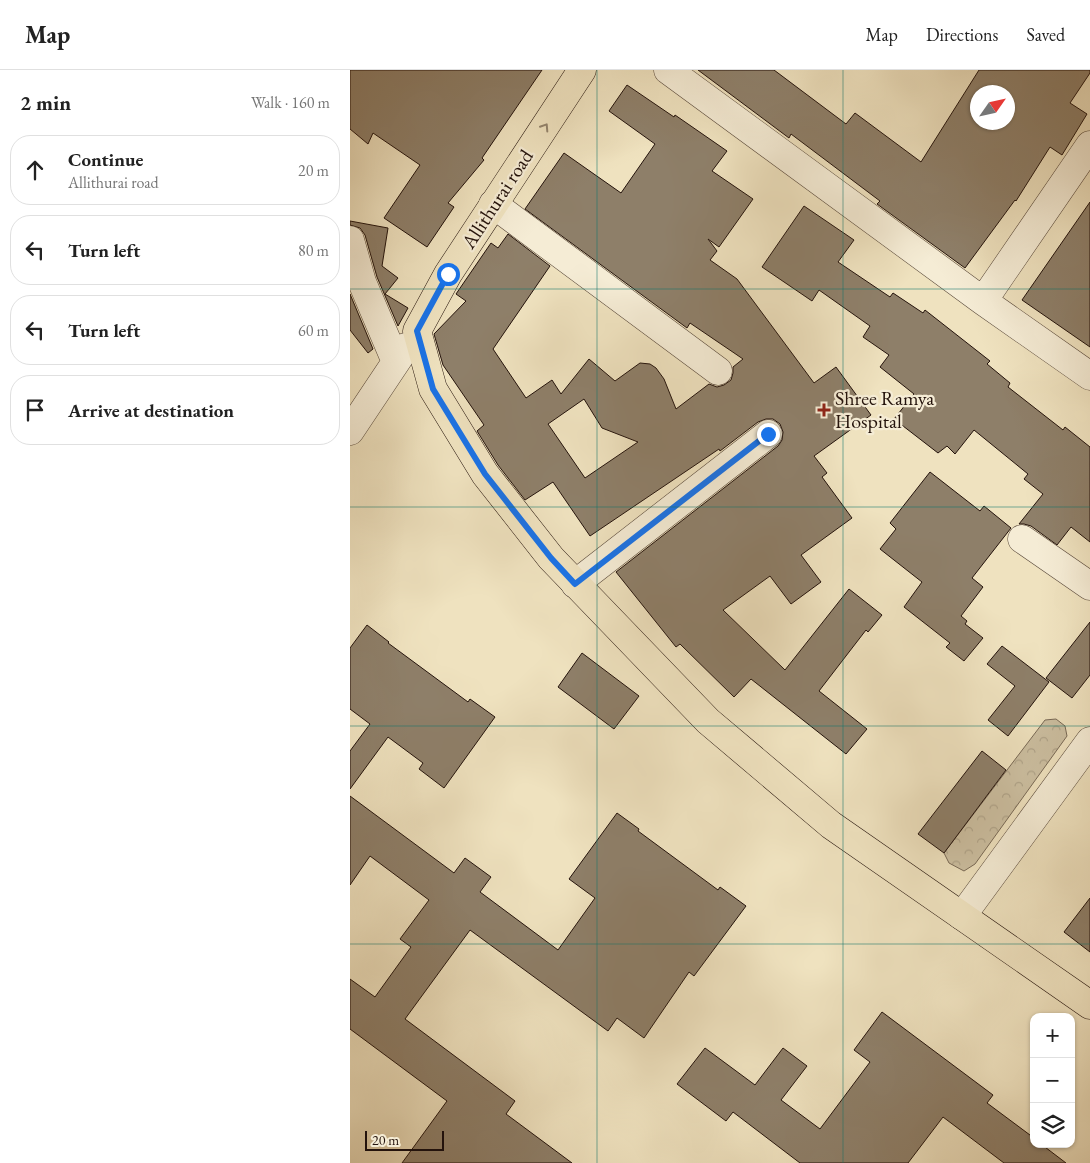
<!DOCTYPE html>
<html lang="en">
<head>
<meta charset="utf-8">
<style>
  body { margin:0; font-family:"EB Garamond",serif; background:#f2f2f2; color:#222 }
  .controls { position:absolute; right:15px; bottom:15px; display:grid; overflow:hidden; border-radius:10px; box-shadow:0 1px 4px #0004 }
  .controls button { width:45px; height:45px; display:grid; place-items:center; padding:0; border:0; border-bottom:1px solid #e0e0e0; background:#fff; color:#222; font:25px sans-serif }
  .compass { position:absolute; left:620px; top:15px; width:45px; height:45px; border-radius:50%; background:#fff; box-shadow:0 1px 4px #0004; rotate:56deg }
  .scale { position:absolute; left:15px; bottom:12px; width:79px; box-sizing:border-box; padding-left:5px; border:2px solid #24130c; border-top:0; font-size:14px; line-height:18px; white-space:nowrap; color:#24130c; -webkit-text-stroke:4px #f5ecd5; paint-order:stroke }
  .stop { position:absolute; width:15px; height:15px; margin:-11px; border:4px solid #1a73e8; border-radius:50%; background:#fff }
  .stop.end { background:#1a73e8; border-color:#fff; box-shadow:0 1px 5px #0008 }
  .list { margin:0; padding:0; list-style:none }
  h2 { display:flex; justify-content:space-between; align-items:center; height:65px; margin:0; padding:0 20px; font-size:21px }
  h2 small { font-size:16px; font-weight:400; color:#767676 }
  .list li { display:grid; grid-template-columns:32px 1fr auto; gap:15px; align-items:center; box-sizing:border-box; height:70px; margin:0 10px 10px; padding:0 10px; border:1px solid #e0e0e0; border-radius:20px }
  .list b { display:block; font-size:19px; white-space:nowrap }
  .list p { margin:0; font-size:16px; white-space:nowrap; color:#767676 }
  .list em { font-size:16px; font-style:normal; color:#767676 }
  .icon { flex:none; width:28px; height:28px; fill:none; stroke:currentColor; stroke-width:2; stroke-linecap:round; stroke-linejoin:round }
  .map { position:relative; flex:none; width:740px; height:1093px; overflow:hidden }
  header { display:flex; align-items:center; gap:30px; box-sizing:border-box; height:70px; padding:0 25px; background:#fff; border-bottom:1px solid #e0e0e0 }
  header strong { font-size:24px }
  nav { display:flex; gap:28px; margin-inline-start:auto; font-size:18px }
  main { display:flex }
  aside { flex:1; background:#fff }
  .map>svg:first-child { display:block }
  .park { fill:url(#park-crowns); stroke:#786956 }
  .building { fill:#8e7f69; stroke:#24130c; fill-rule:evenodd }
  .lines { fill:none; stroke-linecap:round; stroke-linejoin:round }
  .minor-casing { stroke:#574739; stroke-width:29 }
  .major-casing { stroke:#24130c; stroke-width:29 }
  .minor { stroke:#f5ecd5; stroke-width:28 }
  .major { stroke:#efe2bf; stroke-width:28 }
  .oneway { stroke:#94856e }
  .route { stroke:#1a73e8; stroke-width:6 }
  .grid { fill:none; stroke:#0f766e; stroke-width:1; stroke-opacity:0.55 }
  .poi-dot { fill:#8f2418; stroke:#f5ecd5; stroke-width:2 }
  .labels { text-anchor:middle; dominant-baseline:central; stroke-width:4.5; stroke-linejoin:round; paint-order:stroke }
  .street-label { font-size:20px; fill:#24130c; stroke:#f5ecd5 }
  .poi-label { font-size:20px; fill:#24130c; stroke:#f5ecd5; text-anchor:start }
</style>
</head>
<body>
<header>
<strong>Map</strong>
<nav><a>Map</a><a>Directions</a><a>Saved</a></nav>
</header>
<main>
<aside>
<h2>2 min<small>Walk · 160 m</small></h2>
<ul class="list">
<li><svg class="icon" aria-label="ahead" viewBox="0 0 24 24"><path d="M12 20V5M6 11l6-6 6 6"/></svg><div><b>Continue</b><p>Allithurai road</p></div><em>20 m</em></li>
<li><svg class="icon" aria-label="left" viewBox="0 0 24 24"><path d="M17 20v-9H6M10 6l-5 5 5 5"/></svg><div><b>Turn left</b></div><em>80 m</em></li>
<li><svg class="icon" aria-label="left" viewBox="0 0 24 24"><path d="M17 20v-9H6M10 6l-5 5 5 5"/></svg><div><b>Turn left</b></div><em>60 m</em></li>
<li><svg class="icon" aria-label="arrive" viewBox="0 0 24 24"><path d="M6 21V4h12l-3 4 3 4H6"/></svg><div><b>Arrive at destination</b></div></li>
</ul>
</aside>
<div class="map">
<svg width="740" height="1093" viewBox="0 0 740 1093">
  <defs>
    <pattern id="park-crowns" width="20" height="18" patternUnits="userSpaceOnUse" patternTransform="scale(1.25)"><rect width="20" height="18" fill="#ccbfa1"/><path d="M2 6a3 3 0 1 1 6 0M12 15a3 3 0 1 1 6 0" fill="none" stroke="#afa389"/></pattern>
  </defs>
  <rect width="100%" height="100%" fill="#efe2bf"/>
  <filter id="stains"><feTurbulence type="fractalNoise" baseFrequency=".004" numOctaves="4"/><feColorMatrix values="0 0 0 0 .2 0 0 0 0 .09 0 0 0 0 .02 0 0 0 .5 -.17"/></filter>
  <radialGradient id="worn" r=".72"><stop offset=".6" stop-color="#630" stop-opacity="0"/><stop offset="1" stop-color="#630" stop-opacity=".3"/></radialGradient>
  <!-- park -->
  <path class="park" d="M706 649 715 656 717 666 625 794 614 801 599 793 594 783 695 650Z"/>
  <!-- building -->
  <path class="building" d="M0 0H192L132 88 134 90 98 133 104 137 77 177 34 148 70 95 23 63 18 74 0 59Z
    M348 0H424L496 54 505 43 571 92 629 0H740V3L720 33 737 44 712 85 700 77 666 131 665 130 615 198 527 134 530 131 441 64 439 68ZM628 22H658V52H628Z
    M277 15 324 47 325 45 377 81 362 101 403 129 369 177 358 169 367 181 360 190 387 209 464 313 486 297 521 345 464 386 477 403 472 407 502 448 451 485 471 512 441 534 420 506 373 540 435 600 499 519 532 545 518 562 516 560 469 621 517 659 496 684 401 609 384 627 330 574 326 577 266 502 428 376 432 370 433 362 430 354 423 349H416L408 352 370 381 369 379 240 466 203 412 175 430 148 395 127 361 134 355 93 295 84 264 116 231 106 224 141 173 148 178 158 164 200 196 143 279 176 328 202 310 211 324 239 289 265 311 290 293 300 294 306 298 314 309 326 339 359 314 367 317 374 315 381 310 383 303V297L393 289 340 253 337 258 175 139 214 83 271 123 305 74 259 41ZM234 329 252 358 288 372 235 408 198 354Z
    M740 132V277L672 230Z
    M454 136 504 170 488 192 540 227 543 223 573 243 575 240 640 291 637 294 660 313 658 317 713 360 715 357 740 377V472L721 457 707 475 681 456 674 454H669L693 424 674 409 678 404 624 360 605 384 597 376 588 383 544 349 564 324 530 297 539 285 513 267 520 256 469 220 462 231 412 197Z
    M0 151 38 158 32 196 48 208 35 224 58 238 48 256 27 207 15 165 10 158 0 155Z
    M0 224 23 279 18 283 0 260Z
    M580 402 630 441 634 436 661 458 622 508 633 517 611 546 617 551 615 554 633 568 614 591 596 577 600 573 554 537 572 512 530 479 546 459 540 453Z
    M740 552V605L722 628 696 608Z
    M17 555 39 572 38 573 118 632 120 629 145 647 94 718 69 699 73 693 38 667 0 719V681L20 654 0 639V578Z
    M652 576 699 612 658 666 638 650 665 616 637 594Z
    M232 583 289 626 264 659 208 617Z
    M632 681 656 700 594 783 568 764Z
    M0 726 104 803 115 788 141 807 130 822 208 880 245 828 219 809 267 743 289 759 288 761 368 820 370 817 396 836 344 906 339 902 294 968 267 948 258 961 120 860 55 949 165 1031 156 1044 222 1093H52L97 1031 0 959V909L25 927 61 877 50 869 79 830 20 786 0 815Z
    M740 828V882L714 862Z
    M532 942 643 1025 637 1033 684 1068V1074H691L716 1093H654L593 1047 558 1093H450L383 1042 376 1051 327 1014 355 978 405 1015 433 978 457 996 431 1030 470 1059 520 992 504 980Z"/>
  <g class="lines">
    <defs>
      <path id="minor" d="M318 0 633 231 740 306
        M143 134 368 301
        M0 170 12 212 46 292
        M633 231 740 75
        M0 361 56 277
        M672 469 740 516
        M225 514 418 364
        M612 846 740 671"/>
      <path id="major" d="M232 0 98 204 67 261 83 319 135 404 201 488 358 651 481 755 740 935"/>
    </defs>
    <!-- minor casing -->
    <use href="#minor" class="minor-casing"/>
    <!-- major casing -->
    <use href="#major" class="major-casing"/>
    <!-- minor -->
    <use href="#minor" class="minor"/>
    <!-- major -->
    <use href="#major" class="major"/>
  </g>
  <!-- one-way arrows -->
  <defs><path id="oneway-chevron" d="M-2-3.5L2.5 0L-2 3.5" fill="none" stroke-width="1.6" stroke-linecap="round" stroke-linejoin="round" transform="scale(1.25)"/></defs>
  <use class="oneway" href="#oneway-chevron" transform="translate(195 57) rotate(-57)"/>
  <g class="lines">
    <!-- route -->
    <path class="route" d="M98 204 67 261 83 319 135 404 201 488 225 514 418 364"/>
  </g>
  <!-- grid -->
  <path class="grid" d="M247 0V1093M493 0V1093M0 219H740M0 437H740M0 656H740M0 874H740"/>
  <!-- markers -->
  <path class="poi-dot" d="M471.5 332.5h5v5h5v5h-5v5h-5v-5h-5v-5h5z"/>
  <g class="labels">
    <!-- street labels -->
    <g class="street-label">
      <text transform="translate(147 129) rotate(-57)">Allithurai road</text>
    </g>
    <!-- poi labels -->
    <g class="poi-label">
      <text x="485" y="328">Shree Ramya<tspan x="485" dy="23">Hospital</tspan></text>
    </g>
  </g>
  <rect width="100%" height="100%" filter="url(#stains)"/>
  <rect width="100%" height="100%" fill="url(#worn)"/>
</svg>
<div class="controls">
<button>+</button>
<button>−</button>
<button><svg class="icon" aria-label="layers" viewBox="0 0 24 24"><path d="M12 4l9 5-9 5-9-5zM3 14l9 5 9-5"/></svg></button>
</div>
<svg class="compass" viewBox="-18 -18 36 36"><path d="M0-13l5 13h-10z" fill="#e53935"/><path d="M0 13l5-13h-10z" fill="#767676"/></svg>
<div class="scale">20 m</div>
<div class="stop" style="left:98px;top:204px"></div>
<div class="stop end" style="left:418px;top:364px"></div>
</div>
</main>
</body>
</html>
